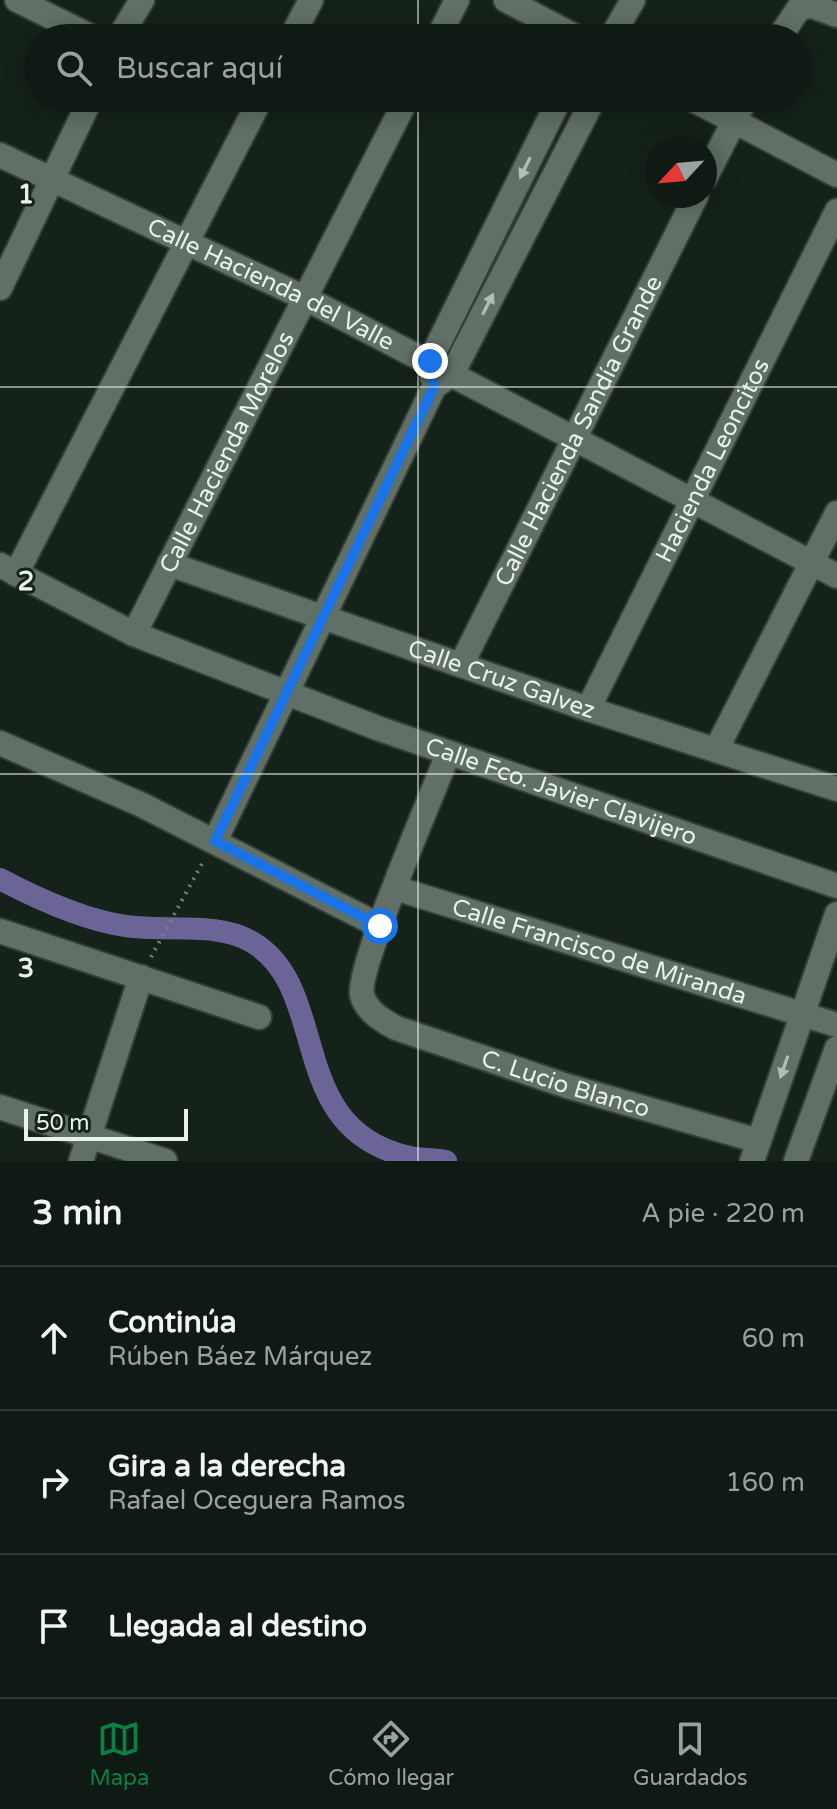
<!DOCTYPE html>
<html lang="es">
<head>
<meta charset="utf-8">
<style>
  body { margin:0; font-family:"Varela Round",sans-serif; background:#18231d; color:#f1f3f6 }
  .compass { position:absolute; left:645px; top:136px; width:72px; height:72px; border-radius:50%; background:#0f1a14; box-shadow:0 4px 20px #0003; rotate:244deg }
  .scale { position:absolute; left:24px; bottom:20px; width:164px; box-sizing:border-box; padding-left:8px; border:4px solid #e8f1eb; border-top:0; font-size:22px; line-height:28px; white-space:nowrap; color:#e8f1eb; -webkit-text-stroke:6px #14221a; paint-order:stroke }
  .stop { position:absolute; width:24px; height:24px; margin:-18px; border:6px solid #1a73e8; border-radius:50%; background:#fff }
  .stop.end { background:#1a73e8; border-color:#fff; box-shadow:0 2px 8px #0008 }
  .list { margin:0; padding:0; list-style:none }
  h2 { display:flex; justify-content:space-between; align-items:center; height:104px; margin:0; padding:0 32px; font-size:34px }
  h2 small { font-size:26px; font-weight:400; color:#9ba1a0 }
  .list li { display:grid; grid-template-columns:52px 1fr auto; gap:24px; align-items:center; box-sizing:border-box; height:144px; padding:0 32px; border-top:2px solid #2f3834 }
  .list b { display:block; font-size:30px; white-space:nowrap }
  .list p { margin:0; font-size:26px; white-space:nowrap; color:#9ba1a0 }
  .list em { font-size:26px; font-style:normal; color:#9ba1a0 }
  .icon { flex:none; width:44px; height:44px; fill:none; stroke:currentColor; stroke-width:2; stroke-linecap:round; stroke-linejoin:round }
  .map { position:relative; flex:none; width:837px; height:1161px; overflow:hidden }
  .search { position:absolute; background:#0f1a14; box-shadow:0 4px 20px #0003; left:24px; right:24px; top:24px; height:88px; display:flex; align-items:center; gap:20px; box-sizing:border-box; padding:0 28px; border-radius:44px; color:#9ba1a0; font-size:30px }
  .sheet { height:536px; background:#0f1a14 }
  nav { display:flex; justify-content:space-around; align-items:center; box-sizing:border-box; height:112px; border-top:2px solid #2f3834; background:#0f1a14; font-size:22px; color:#9ba1a0 }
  nav a { display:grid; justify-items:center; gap:4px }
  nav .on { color:#0b8043 }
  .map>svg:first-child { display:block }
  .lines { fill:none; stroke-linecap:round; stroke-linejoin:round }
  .canal { stroke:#6b6597; stroke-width:22 }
  .minor-casing { stroke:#353e38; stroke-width:28 }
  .path { stroke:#76817a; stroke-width:4; stroke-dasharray:2 6; stroke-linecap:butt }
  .minor { stroke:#607066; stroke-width:24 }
  .oneway { fill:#b2bdb6 }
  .route { stroke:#1a73e8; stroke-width:10 }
  .grid { fill:none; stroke:#e8f1eb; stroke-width:2; stroke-opacity:0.55 }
  .labels { text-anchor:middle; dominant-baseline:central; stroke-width:6; stroke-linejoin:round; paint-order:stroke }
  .street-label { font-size:24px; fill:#e8f1eb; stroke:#14221a }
  .grid-label { font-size:26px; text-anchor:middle; font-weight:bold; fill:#e8f1eb; stroke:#14221a; stroke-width:6; stroke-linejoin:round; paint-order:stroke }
</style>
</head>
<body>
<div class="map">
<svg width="837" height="1161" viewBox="0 0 837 1161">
  <rect width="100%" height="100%" fill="#14221a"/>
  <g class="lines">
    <!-- canal -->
    <path class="canal" d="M0 879C38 899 83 920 126 926 165 932 217 921 252 942 333 990 283 1129 410 1157 422 1159 434 1159 446 1161"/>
    <defs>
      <g id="minor">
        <path d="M17 0 94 38"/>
        <path d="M506 0 578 38"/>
        <path d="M615 31 633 0"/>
        <path d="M119 38 142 0"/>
        <path d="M291 38 311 0"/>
        <path d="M438 38 457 0"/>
        <path d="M779 38 799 8 812 6 837 15"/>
        <path d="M690 98 837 175"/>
        <path id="s1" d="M0 155 305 298 837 576"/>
        <path d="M705 178 746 98"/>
        <path d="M0 288 91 98"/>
        <path d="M432 377 430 361 560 98"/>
        <path id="s2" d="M169 564 588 709 837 789"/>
        <path id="s3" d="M0 565 134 634 380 729 837 886"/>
        <path d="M16 574 261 98"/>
        <path id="s4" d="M134 634 407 98"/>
        <path id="s5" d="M461 665 696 196"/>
        <path id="s6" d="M588 709 837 211"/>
        <path d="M0 743 142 805 380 926"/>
        <path d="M716 750 837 513"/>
        <path id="s7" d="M448 754C434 791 356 969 362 995 367 1012 382 1020 396 1028L567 1086 759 1141"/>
        <path d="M215 841 434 387 452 374 594 98"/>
        <path id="s8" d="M395 888 837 1025"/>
        <path d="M0 931 259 1017"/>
        <path d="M0 1107 165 1161"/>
        <path d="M81 1161 141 977"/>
        <path d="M752 1161 837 914"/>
        <path d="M796 1161 837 1048"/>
      </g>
    </defs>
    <!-- minor casing -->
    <use href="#minor" class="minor-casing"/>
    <!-- path -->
    <path class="path" d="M151 957 204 860"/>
    <!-- minor -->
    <use href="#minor" class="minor"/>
  </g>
  <!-- one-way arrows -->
  <defs><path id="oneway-solid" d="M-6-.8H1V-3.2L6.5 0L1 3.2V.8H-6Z" transform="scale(2)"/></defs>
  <g class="oneway">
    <use href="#oneway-solid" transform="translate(525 168) rotate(116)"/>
    <use href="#oneway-solid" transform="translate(488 304) rotate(-63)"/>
    <use href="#oneway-solid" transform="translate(784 1067) rotate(109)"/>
  </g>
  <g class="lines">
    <!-- route -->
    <path class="route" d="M380 926 215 841 434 387 430 361"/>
  </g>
  <!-- grid -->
  <path class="grid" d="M418 0V38M418 98V1161M0 387H837M0 774H837"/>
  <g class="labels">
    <!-- street labels -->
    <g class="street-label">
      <text stroke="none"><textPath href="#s1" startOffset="300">Calle Hacienda del Valle</textPath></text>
      <text stroke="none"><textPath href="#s5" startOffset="262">Calle Hacienda Sandía Grande</textPath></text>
      <text stroke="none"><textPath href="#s4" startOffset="204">Calle Hacienda Morelos</textPath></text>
      <text stroke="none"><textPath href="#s6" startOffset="278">Hacienda Leoncitos</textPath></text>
      <text stroke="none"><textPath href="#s2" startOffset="352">Calle Cruz Galvez</textPath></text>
      <text stroke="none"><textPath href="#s3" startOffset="606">Calle Fco. Javier Clavijero</textPath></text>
      <text stroke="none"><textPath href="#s8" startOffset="214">Calle Francisco de Miranda</textPath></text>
      <text stroke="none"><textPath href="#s7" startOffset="484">C. Lucio Blanco</textPath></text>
    </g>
  </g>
  <g class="grid-label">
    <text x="26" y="203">1</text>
    <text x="26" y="590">2</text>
    <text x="26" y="977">3</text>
  </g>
</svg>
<svg class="compass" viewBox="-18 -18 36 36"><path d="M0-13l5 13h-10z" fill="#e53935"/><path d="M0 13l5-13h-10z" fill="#9ba1a0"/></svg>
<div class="scale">50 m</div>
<div class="stop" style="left:380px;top:926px"></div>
<div class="stop end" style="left:430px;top:361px"></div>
<div class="search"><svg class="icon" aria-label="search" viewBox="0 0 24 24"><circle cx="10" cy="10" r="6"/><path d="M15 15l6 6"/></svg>Buscar aquí</div>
</div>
<section class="sheet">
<h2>3 min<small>A pie · 220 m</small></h2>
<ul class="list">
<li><svg class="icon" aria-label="ahead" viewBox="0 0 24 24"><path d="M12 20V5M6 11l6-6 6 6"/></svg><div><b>Continúa</b><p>Rúben Báez Márquez</p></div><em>60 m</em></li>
<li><svg class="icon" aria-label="right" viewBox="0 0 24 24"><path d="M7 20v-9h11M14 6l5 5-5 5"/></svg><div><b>Gira a la derecha</b><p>Rafael Oceguera Ramos</p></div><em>160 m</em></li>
<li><svg class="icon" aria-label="arrive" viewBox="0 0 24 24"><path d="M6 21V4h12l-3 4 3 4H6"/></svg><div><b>Llegada al destino</b></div></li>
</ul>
</section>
<nav>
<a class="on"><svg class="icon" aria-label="map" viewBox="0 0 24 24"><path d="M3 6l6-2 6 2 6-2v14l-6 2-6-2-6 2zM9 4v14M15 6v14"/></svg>Mapa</a>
<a><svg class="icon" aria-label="directions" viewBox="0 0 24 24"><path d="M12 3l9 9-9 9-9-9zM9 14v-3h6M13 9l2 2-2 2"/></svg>Cómo llegar</a>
<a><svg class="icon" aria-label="saved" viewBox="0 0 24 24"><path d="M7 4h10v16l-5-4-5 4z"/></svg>Guardados</a>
</nav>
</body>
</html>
